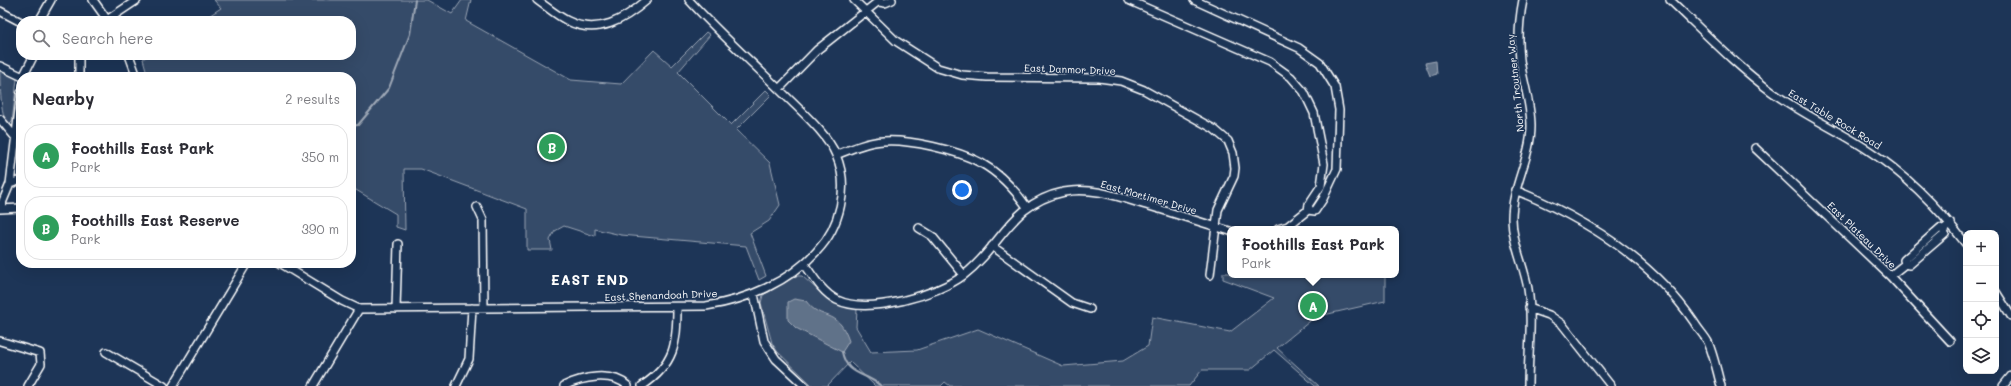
<!DOCTYPE html>
<html lang="en">
<head>
<meta charset="utf-8">
<style>
  body { margin:0; font-family:Mali,sans-serif; background:#f7f7f7; color:#2b2b33 }
  .controls { position:absolute; right:12px; bottom:12px; display:grid; overflow:hidden; border-radius:8px; box-shadow:0 4px 16px #0002 }
  .controls button { width:36px; height:36px; display:grid; place-items:center; padding:0; border:0; border-bottom:1px solid #e1e1e2; background:#fff; color:#2b2b33; font:20px sans-serif }
  .you { position:absolute; left:962px; top:190px; width:14px; height:14px; margin:-10px; border:3px solid #fff; border-radius:50%; background:#1a73e8; box-shadow:0 0 0 6px #1a73e833 }
  .badge { display:grid; place-items:center; width:26px; height:26px; border-radius:50%; background:#8a5d65; color:#fff; font-size:13px; font-weight:700 }
  .pin { position:absolute; translate:-50% -50%; border:2px solid #fff; box-shadow:0 1px 4px #0006 }
  .popup { position:absolute; left:1227px; top:226px; width:172px; height:52px; box-sizing:border-box; display:grid; place-content:center; border-radius:8px; background:#fff; filter:drop-shadow(0 1px 3px #0005); font-size:13px; white-space:nowrap; color:#7c7c81 }
  .popup b { font-size:15px; color:#2b2b33 }
  .popup::after { content:''; position:absolute; left:50%; top:100%; margin-left:-8px; border:8px solid transparent; border-top-color:#fff }
  .list { margin:0; padding:0; list-style:none }
  h2 { display:flex; justify-content:space-between; align-items:center; height:52px; margin:0; padding:0 16px; font-size:17px }
  h2 small { font-size:13px; font-weight:400; color:#7c7c81 }
  .list li { display:grid; grid-template-columns:26px 1fr auto; gap:12px; align-items:center; box-sizing:border-box; height:64px; margin:0 8px 8px; padding:0 8px; border:1px solid #e1e1e2; border-radius:16px }
  .list b { display:block; font-size:15px; white-space:nowrap }
  .list p { margin:0; font-size:13px; white-space:nowrap; color:#7c7c81 }
  .list em { font-size:13px; font-style:normal; color:#7c7c81 }
  .icon { flex:none; width:22px; height:22px; fill:none; stroke:currentColor; stroke-width:2; stroke-linecap:round; stroke-linejoin:round }
  .map { position:relative; flex:none; width:2011px; height:386px; overflow:hidden }
  .search { position:absolute; background:#fff; box-shadow:0 4px 16px #0002; left:16px; top:16px; width:340px; height:44px; display:flex; align-items:center; gap:10px; box-sizing:border-box; padding:0 14px; border-radius:16px; color:#7c7c81; font-size:15px }
  .panel { position:absolute; background:#fff; box-shadow:0 4px 16px #0002; left:16px; top:72px; width:340px; height:196px; border-radius:16px }
  .map>svg:first-child { display:block }
  .green { fill:#364b69; stroke:#9aa5b4 }
  .water { fill:#617289; stroke:#a0aab8 }
  .lines { fill:none; stroke-linecap:round; stroke-linejoin:round }
  .stream { stroke:#a0aab8; stroke-width:2 }
  .street-casing { stroke:#fff; stroke-width:10 }
  .street { stroke:#1d3557; stroke-width:7 }
  .labels { text-anchor:middle; dominant-baseline:central; stroke-width:3; stroke-linejoin:round; paint-order:stroke }
  .street-label { font-size:10px; fill:#fff; stroke:#1d3557 }
  .district-label { font-size:14px; font-weight:bold; letter-spacing:1px; fill:#fff; stroke:#1d3557 }
</style>
</head>
<body>
<div class="map">
<svg width="2011" height="386" viewBox="0 0 2011 386">
  <rect width="100%" height="100%" fill="#1d3557"/>
  <filter id="ink" filterUnits="userSpaceOnUse"><feTurbulence type="fractalNoise" baseFrequency=".025" numOctaves="2"/><feDisplacementMap in="SourceGraphic" scale="8" xChannelSelector="R" yChannelSelector="G"/><feConvolveMatrix kernelMatrix="1 2 1 2 8 2 1 2 1" color-interpolation-filters="sRGB"/></filter>
  <g filter="url(#ink)">
    <!-- green -->
    <path class="green" d="M214 0H427L452 14 462 0H471L466 21 571 80 621 84 654 50 672 66 706 32 710 35 678 72 731 125 766 90 771 95 736 130 770 163 780 205 769 221 750 233 766 276 759 280 746 246 621 235 595 229V236L564 226 555 231 550 240 552 250H527V209L421 169H404L405 230 396 227V214L351 187V77H148L143 59 149 55H351V21H201L221 8Z
      M0 70 17 79 12 122 10 124C0 123 0 82 0 70Z
      M1223 273H1230V275H1385V301L1315 317 1277 348 1319 386H1315L1274 350 1250 370H1202L1189 386H950L945 382 941 386H875L850 362 827 386H813L777 351 772 343 761 303 763 295 796 276H802L829 300 845 307 857 310 856 327 871 352 917 350 978 329 1063 366 1123 361 1148 346 1152 317 1230 332 1274 298 1223 279Z"/>
    <!-- water -->
    <path class="water" d="M1436 61 1437 74 1430 76 1425 63Z
      M794 299 806 301C822 323 837 306 849 341L842 352 796 328 788 320V302Z"/>
    <g class="lines">
      <!-- stream -->
      <path class="stream" d="M351 126 358 125 389 88 410 34 415 0
        M842 352C847 376 865 372 881 386"/>
      <defs>
        <path id="street" d="M93 0 108 21
          M537 0C547 7 557 16 568 21 598 36 625 19 647 0
          M854 0 896 41 938 68 962 75 987 77 1099 78 1121 81 1144 90 1214 129 1228 141 1233 153 1235 168 1234 176 1218 210 1210 275
          M1128 0 1270 62 1291 77 1304 92 1314 113 1324 164 1321 186 1309 204 1308 210 1315 211 1323 199 1337 169 1339 110 1335 87 1320 63 1299 48 1194 0
          M1523 0C1519 20 1518 41 1520 60 1523 82 1531 104 1531 126 1531 158 1512 186 1512 218 1512 243 1524 265 1528 289 1533 320 1528 354 1528 386
          M1670 0C1703 31 1735 65 1772 92 1802 114 1836 129 1868 150 1907 175 1938 207 1966 244
          M879 2 885 3 892 0
          M0 11 21 22
          M107 20 137 0
          M39 21 51 0
          M79 55V77
          M129 55 137 77
          M0 66 23 77
          M23 77 34 55
          M779 89 817 50 880 0
          M0 119 16 138
          M1755 148 1890 276 1950 341
          M836 155C851 149 867 142 883 141 909 139 957 150 981 163 999 173 1015 190 1027 207
          M10 184 21 180
          M1515 190C1584 218 1652 260 1694 322 1698 329 1704 335 1708 342 1714 356 1717 372 1721 386
          M477 207 483 220 484 308
          M0 208 10 184 21 93
          M0 209 21 208
          M919 228 932 236 964 275
          M1278 229 1288 226 1308 210
          M1943 230 1945 234 1909 265 1905 264 1904 260 1940 228 1943 230 1951 223
          M992 246 1072 303 1090 309
          M280 263 342 301 359 309 706 306C747 300 789 282 817 251 840 227 850 187 836 155 827 134 804 114 788 98 755 65 720 34 689 0
          M805 265C814 278 823 293 837 300 868 315 938 295 964 275 1002 246 1010 203 1064 192 1092 186 1122 198 1149 206 1176 214 1203 223 1230 231
          M1890 276 1905 264
          M1996 292 2011 316
          M754 294 764 341 776 359 805 386
          M1529 308 1549 315 1562 324 1611 386
          M396 309 398 244
          M0 341 40 353 41 364 28 386
          M106 352 164 386
          M173 386 247 263
          M313 386 359 309
          M456 386 469 359 472 308
          M564 386C582 377 611 371 628 386
          M642 386C675 364 677 344 677 307
          M2003 386 2011 376"/>
      </defs>
      <!-- street casing -->
      <use href="#street" class="street-casing"/>
      <!-- street -->
      <use href="#street" class="street"/>
    </g>
  </g>
  <g class="labels">
    <!-- street labels -->
    <g class="street-label">
      <text transform="translate(1070 69) rotate(2)">East Danmor Drive</text>
      <text transform="translate(1515 83) rotate(-96)">North Troutner Way</text>
      <text transform="translate(1835 119) rotate(31)">East Table Rock Road</text>
      <text transform="translate(1149 197) rotate(16)">East Mortimer Drive</text>
      <text transform="translate(1862 235) rotate(44)">East Plateau Drive</text>
      <text transform="translate(661 295) rotate(-2)">East Shenandoah Drive</text>
    </g>
    <!-- district labels -->
    <g class="district-label">
      <text x="590" y="279">EAST END</text>
    </g>
  </g>
</svg>
<div class="controls">
<button>+</button>
<button>−</button>
<button><svg class="icon" aria-label="locate" viewBox="0 0 24 24"><circle cx="12" cy="12" r="6"/><path d="M12 2v4M12 18v4M2 12h4M18 12h4"/></svg></button>
<button><svg class="icon" aria-label="layers" viewBox="0 0 24 24"><path d="M12 4l9 5-9 5-9-5zM3 14l9 5 9-5"/></svg></button>
</div>
<div class="you"></div>
<div class="pin badge" style="left:1313px;top:306px;background:#2e9e5b">A</div>
<div class="popup"><b>Foothills East Park</b>Park</div>
<div class="pin badge" style="left:552px;top:147px;background:#2e9e5b">B</div>
<div class="search"><svg class="icon" aria-label="search" viewBox="0 0 24 24"><circle cx="10" cy="10" r="6"/><path d="M15 15l6 6"/></svg>Search here</div>
<section class="panel">
<h2>Nearby<small>2 results</small></h2>
<ul class="list">
<li><span class="badge" style="background:#2e9e5b">A</span><div><b>Foothills East Park</b><p>Park</p></div><em>350 m</em></li>
<li><span class="badge" style="background:#2e9e5b">B</span><div><b>Foothills East Reserve</b><p>Park</p></div><em>390 m</em></li>
</ul>
</section>
</div>
</body>
</html>
